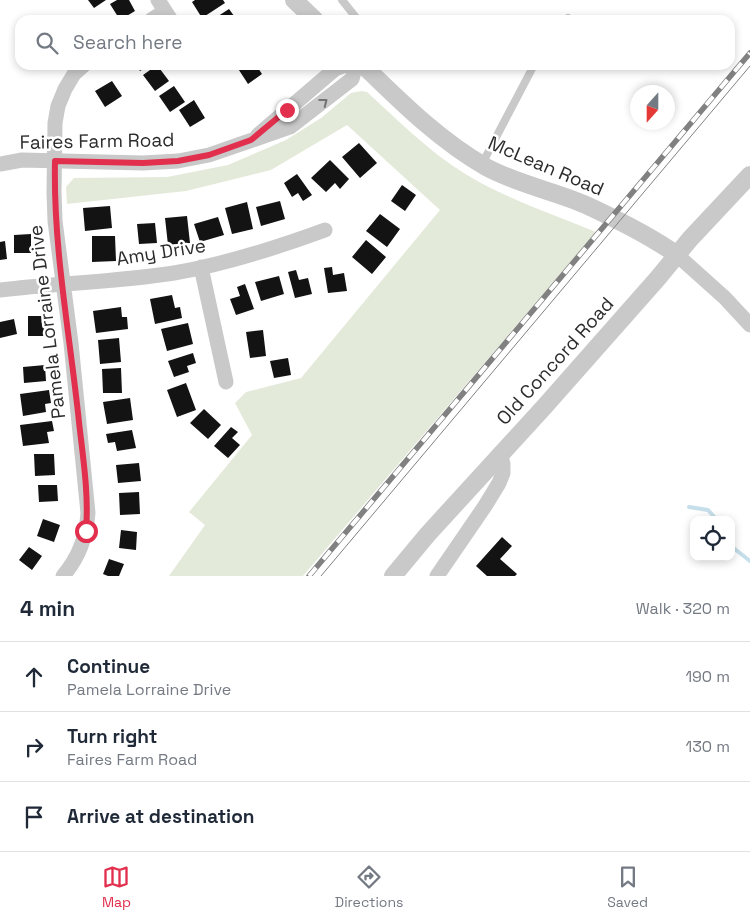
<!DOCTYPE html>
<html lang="en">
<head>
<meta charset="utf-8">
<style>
  body { margin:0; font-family:"Space Grotesk",sans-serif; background:#f2f2f3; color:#1f2937 }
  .controls { position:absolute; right:15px; bottom:15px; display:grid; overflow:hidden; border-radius:10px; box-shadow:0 2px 8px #0003 }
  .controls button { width:45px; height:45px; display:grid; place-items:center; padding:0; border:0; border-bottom:1px solid #e0e1e3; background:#fff; color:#1f2937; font:25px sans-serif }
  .compass { position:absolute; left:630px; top:85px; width:45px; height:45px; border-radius:50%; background:#fff; box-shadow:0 2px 8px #0003; rotate:201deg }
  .stop { position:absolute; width:15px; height:15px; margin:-11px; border:4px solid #e22f4d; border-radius:50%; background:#fff }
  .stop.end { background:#e22f4d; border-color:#fff; box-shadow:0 1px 5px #0008 }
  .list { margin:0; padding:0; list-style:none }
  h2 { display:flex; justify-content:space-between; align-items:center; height:65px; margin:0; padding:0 20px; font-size:21px }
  h2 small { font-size:16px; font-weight:400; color:#747a83 }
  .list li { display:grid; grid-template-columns:32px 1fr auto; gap:15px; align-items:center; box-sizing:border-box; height:70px; padding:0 20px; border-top:1px solid #e0e1e3 }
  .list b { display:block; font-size:19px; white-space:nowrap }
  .list p { margin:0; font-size:16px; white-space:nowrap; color:#747a83 }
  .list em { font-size:16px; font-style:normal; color:#747a83 }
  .icon { flex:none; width:28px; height:28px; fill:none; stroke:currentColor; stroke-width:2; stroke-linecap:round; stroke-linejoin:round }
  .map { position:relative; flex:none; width:750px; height:576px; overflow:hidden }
  .search { position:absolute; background:#fff; box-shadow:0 2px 8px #0003; left:15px; right:15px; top:15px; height:55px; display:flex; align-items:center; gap:12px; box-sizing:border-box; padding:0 18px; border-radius:15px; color:#747a83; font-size:19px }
  .sheet { height:275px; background:#fff }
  nav { display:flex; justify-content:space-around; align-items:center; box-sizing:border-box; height:70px; border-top:1px solid #e0e1e3; background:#fff; font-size:14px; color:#747a83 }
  nav a { display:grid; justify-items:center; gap:2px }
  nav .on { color:#e22f4d }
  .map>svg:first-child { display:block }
  .green { fill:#e4eada }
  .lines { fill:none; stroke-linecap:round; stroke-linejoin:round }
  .stream { stroke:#c6dfea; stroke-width:4 }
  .building { fill:#131313 }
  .service { stroke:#c9c9c9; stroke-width:8 }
  .minor { stroke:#c9c9c9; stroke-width:15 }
  .tertiary { stroke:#c9c9c9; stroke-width:18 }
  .tram { stroke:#818181; stroke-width:1 }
  .rail-casing { stroke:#818181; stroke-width:5.5 }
  .rail { stroke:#fff; stroke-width:4; stroke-dasharray:11; stroke-linecap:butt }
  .oneway { stroke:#737373 }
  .route { stroke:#e22f4d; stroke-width:6 }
  .labels { text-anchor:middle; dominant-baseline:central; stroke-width:5; stroke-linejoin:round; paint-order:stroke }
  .street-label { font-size:19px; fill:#2c2c2c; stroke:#fff }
</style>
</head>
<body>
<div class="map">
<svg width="750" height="576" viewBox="0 0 750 576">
  <rect width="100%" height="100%" fill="#fff"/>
  <!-- green -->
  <path class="green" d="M361 91 367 92C399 121 429 152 467 175 507 199 553 214 596 232L303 576H169L205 525 189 512 252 435 235 403 246 392 301 378 440 210 347 125 271 170 186 191 67 204 66 187 74 178 167 177 228 165 286 140 321 118 351 93Z"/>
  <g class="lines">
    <!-- stream -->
    <path class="stream" d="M689 507 708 510 717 520
      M731 546 750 561"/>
  </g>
  <!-- building -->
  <path class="building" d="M88 0H106L94 8Z
    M117 0H129L135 11 120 20 110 4Z
    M195 0H223L225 3 202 18 192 2Z
    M229 9 237 20H212Z
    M136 65H149L140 71Z
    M157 65 169 81 155 91 143 75Z
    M240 65H256L262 74 248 84 237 67Z
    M112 81 122 96 105 107 95 91Z
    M174 86 185 102 170 112 159 96Z
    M194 100 205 118 190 127 179 110Z
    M359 143 377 163 360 178 342 157Z
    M330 160 349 179 340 189 335 183 326 192 311 178Z
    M297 174 312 195 303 201 298 193 292 197 284 183Z
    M402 185 416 195 405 211 391 201Z
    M280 201 285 219 261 226 256 207Z
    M247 202 253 229 232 234 225 208Z
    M110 206 112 228 85 231 83 208Z
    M380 214 400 229 387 247 366 231Z
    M187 216 190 243 168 245 165 218Z
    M218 217 224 235 200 242 194 224Z
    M155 223 157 243 139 244 137 224Z
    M31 234V253H14V235Z
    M92 236H115L116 261 92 262Z
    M366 240 386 257 372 274 352 257Z
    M5 241 7 259 0 260V242Z
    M332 267 333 275 344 273 347 291 328 293 324 268Z
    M296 270 299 280 308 278 312 294 295 298 288 272Z
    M279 276 284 294 261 301 255 282Z
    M245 284 254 309 236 315 230 299 240 296 237 287Z
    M172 295 175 308 180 307 182 318 155 324 150 299Z
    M121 307 122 317H127L128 329 96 333 93 311Z
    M28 316H44L45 336H28Z
    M14 319 17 334 0 338V322Z
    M188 323 193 344 167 351 161 329Z
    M263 330 266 356 250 358 246 332Z
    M119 338 121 362 100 364 98 340Z
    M193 353 196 363 187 366 189 372 174 377 168 361Z
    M288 358 291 375 274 378 270 361Z
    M45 365 46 381 24 383 23 367Z
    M121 368 122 393H103L102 369Z
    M186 383 196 410 177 417 167 390Z
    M49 390 51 403 45 404 46 412 23 416 20 394Z
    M130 398 133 420 107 424 103 402Z
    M204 409 221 425 208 439 190 423Z
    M52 421 54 431 47 432 49 443 23 446 20 425Z
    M231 427 238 432 232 438 240 445 228 458 214 446Z
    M132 430 136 448 117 451 115 442 108 443 106 434Z
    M34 454H54L55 475 35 476Z
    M139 463 141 481 118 483 116 465Z
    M38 485H57L58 501 39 502Z
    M139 492 140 514 120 515 119 493Z
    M43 519 60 525 54 542 37 536Z
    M121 530 137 532 136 550 119 548Z
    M502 537 512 546 500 559 517 574 515 576H487L476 566Z
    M29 547 42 556 32 570 19 560Z
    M109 559 124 564 119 576H108L103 574Z"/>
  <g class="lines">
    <!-- service -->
    <path class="service" d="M342 0 358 20
      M566 20 568 18
      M482 164 534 65"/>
    <!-- minor -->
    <path class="minor" d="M158 0 171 20
      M151 20 165 11
      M258 135 335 69 346 65
      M0 164 22 160 143 163 178 161 209 155 290 127 352 79 356 65
      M677 255 725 298 750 325
      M201 267 226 382
      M0 290C58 283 117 282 174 273 226 264 276 248 325 230
      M63 576C79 557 86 538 88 513L71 343 55 221 54 192 55 123 58 106 65 89 74 74 84 65
      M437 576 485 506 499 483 503 473V464L500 453"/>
    <!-- tertiary -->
    <path class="tertiary" d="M294 0 315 20
      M363 65C401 102 439 140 486 167 517 184 554 191 586 205 614 218 652 237 677 255
      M393 576 428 534 545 406 658 278 690 239 750 175"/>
    <!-- tram -->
    <path class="tram" d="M321 576 750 66"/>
    <defs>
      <path id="rail" d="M309 576 750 53"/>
    </defs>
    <!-- rail casing -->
    <use href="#rail" class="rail-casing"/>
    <!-- rail -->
    <use href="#rail" class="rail"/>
  </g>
  <!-- one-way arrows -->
  <defs><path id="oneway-chevron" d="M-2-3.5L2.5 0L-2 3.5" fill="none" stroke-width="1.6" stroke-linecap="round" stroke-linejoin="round" transform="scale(1.25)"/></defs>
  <use class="oneway" href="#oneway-chevron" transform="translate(324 102) rotate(-38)"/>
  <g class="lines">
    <!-- route -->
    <path class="route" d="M86 531C89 495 83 458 79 422 70 335 53 248 55 161L143 163 178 161 209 155 251 140 287 110"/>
  </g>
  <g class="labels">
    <!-- street labels -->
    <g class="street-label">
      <text transform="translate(97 141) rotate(-1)">Faires Farm Road</text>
      <text transform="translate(546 166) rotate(23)">McLean Road</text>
      <text transform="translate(161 252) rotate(-9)">Amy Drive</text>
      <text transform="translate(47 322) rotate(-97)">Pamela Lorraine Drive</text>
      <text transform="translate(555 361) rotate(-48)">Old Concord Road</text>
    </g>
  </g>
</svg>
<div class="controls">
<button><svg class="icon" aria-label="locate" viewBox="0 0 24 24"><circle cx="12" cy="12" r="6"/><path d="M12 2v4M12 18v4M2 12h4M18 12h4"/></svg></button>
</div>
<svg class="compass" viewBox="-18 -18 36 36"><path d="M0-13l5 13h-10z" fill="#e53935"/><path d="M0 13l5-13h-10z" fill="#747a83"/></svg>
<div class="stop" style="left:86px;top:531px"></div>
<div class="stop end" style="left:287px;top:110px"></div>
<div class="search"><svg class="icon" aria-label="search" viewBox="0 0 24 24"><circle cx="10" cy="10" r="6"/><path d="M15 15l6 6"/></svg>Search here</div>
</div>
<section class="sheet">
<h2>4 min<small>Walk · 320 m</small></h2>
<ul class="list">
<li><svg class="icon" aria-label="ahead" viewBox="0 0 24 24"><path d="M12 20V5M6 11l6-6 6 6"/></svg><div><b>Continue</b><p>Pamela Lorraine Drive</p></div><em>190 m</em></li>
<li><svg class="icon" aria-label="right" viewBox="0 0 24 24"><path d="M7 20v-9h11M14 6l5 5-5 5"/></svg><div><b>Turn right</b><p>Faires Farm Road</p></div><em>130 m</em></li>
<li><svg class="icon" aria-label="arrive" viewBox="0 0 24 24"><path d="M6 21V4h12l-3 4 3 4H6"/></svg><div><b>Arrive at destination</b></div></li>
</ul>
</section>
<nav>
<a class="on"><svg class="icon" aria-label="map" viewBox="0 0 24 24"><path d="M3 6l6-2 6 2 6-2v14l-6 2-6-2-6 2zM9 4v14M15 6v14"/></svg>Map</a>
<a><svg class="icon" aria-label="directions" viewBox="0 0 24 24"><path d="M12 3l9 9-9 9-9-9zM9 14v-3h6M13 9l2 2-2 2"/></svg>Directions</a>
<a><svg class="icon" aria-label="saved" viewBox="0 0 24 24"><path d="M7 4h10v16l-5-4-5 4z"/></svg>Saved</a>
</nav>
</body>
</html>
